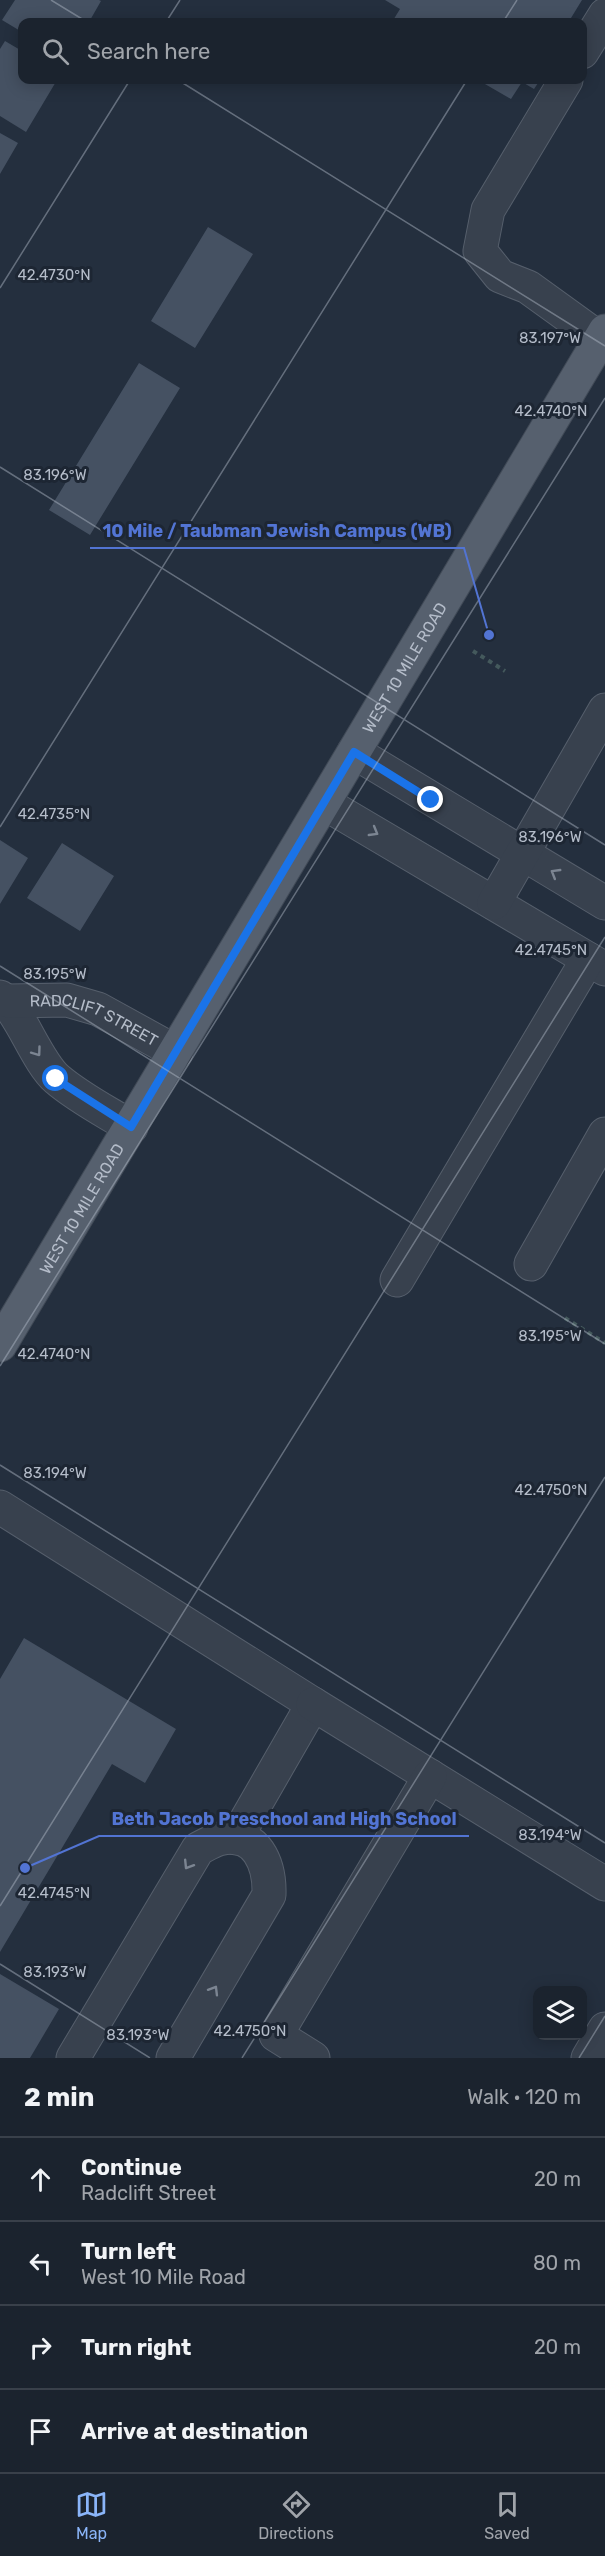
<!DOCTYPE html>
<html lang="en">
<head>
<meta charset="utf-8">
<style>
  body { margin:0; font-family:Rubik,sans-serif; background:#242b36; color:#f1f3f6 }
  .controls { position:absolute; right:18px; bottom:18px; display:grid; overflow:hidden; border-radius:12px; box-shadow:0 3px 15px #0003 }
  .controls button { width:54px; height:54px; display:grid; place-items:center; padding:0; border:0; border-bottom:2px solid #39404a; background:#1b232e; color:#f1f3f6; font:30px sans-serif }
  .stop { position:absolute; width:18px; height:18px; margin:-14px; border:4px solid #1a73e8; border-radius:50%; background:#fff }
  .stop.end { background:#1a73e8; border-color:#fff; box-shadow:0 2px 6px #0008 }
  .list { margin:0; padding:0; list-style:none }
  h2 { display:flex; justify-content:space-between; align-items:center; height:78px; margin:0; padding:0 24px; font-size:26px }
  h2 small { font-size:20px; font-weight:400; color:#a0a4aa }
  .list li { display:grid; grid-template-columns:39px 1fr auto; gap:18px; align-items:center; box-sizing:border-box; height:84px; padding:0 24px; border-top:2px solid #39404a }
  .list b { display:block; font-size:22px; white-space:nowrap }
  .list p { margin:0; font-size:20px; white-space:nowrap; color:#a0a4aa }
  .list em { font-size:20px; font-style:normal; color:#a0a4aa }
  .icon { flex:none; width:33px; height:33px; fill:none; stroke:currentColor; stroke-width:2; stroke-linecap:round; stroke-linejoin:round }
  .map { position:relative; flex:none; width:605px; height:2058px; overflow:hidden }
  .search { position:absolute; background:#1b232e; box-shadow:0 3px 15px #0003; left:18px; right:18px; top:18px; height:66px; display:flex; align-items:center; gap:15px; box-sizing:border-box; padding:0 21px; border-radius:12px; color:#a0a4aa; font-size:22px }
  .sheet { height:414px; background:#1b232e }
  nav { display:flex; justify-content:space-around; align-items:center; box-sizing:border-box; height:84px; border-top:2px solid #39404a; background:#1b232e; font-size:16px; color:#a0a4aa }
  nav a { display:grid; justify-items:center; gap:3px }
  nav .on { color:#8ab4f8 }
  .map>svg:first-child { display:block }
  .building { fill:#455162 }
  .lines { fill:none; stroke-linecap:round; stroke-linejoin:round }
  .minor-casing { stroke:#565f6c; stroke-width:35 }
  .major-casing { stroke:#414a57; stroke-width:35 }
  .path { stroke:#44595c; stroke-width:4; stroke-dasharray:4.5 4.5; stroke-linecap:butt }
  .minor { stroke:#38414e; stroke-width:33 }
  .major { stroke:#56606e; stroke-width:33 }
  .oneway { stroke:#7c8592 }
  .route { stroke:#1a73e8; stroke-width:8 }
  .ticks { fill:none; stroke:#b4bcc9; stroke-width:1.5; stroke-opacity:0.45 }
  .labels { text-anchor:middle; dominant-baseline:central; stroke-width:6; stroke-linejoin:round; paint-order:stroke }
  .street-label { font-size:16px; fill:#b4bcc9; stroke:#1d2633 }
  .ticks-label { font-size:15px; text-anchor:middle; fill:#b4bcc9; stroke:#1d2633; stroke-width:6; stroke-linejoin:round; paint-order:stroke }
  .leader { fill:none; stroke:#5274d3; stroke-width:2 }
  .callout-dot { fill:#5274d3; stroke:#1d2633; stroke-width:2 }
  .callout-label { font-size:18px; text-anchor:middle; font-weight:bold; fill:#5274d3; stroke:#1d2633; stroke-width:6; stroke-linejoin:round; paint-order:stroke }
</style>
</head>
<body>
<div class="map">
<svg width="605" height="2058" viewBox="0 0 605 2058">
  <rect width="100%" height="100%" fill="#242f3e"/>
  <!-- building -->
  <path class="building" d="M15 0H99L101 1 89 22H22V32L2 20Z
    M385 0H582L571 18 574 22H392L400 9Z
    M5 41 22 51V80H57L26 132 0 116V49Z
    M478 80H540L534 89 522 82 511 99Z
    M0 133 18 143 0 174Z
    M208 227 253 254 195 348 151 321Z
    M139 363 180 388 90 535 49 510Z
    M0 840 28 858 0 904Z
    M62 843 114 876 80 931 27 898Z
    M24 1638 176 1729 145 1783 112 1764 0 1952V1679Z
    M0 1974 59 2009 30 2058H0Z"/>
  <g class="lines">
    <defs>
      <g id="minor">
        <path d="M582 52 605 15"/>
        <path d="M566 80 488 210 480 251 500 276 528 287 600 339"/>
        <path d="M354 752 605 903"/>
        <path d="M324 803 605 969"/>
        <path d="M494 903 605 710"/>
        <path d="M0 997C19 1008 36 1061 57 1079 79 1098 107 1112 131 1127"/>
        <path id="s1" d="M8 1001 67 1000 98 1009 176 1052"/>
        <path d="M531 1264 605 1134"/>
        <path d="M397 1280 588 959"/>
        <path d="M0 1507 313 1704 236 1838"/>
        <path d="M313 1704 605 1884"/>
        <path d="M73 2058 198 1849C204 1846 212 1841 219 1839 257 1829 270 1865 269 1895L173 2058"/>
        <path d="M313 2058 276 2035 430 1776"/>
        <path d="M588 2058 605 2029"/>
      </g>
      <g id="major">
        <path id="s2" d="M0 1345 605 331"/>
      </g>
    </defs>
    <!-- minor casing -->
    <use href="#minor" class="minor-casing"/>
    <!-- major casing -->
    <use href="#major" class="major-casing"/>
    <!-- path -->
    <path class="path" d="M473 651 505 671
      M565 1318 605 1343"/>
    <!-- minor -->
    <use href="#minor" class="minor"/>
    <!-- major -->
    <use href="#major" class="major"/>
  </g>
  <!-- one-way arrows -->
  <defs><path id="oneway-chevron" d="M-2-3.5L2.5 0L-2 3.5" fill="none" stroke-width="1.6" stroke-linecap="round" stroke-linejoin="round" transform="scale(1.5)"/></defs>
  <g class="oneway">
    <use href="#oneway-chevron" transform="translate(374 832) rotate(30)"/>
    <use href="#oneway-chevron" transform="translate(555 873) rotate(-149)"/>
    <use href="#oneway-chevron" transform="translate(37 1052) rotate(54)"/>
    <use href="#oneway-chevron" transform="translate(188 1865) rotate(122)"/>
    <use href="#oneway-chevron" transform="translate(214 1990) rotate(-59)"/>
  </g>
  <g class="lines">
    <!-- route -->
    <path class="route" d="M56 1079 131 1127 354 752 431 800"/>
  </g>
  <!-- ticks -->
  <path class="ticks" d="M51 0 87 22M166 22 180 0M503 22 517 0M178 80 605 346M0 288 130 80M0 467 605 845M0 827 467 80M0 966 605 1344M0 1366 605 398M0 1465 605 1843M0 1906 605 937M0 1964 150 2058M242 2058 605 1477M579 2058 605 2016"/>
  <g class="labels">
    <!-- street labels -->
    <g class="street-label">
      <text stroke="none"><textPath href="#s2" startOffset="789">WEST 10 MILE ROAD</textPath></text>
      <text stroke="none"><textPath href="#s1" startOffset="90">RADCLIFT STREET</textPath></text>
      <text stroke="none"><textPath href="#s2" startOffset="159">WEST 10 MILE ROAD</textPath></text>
    </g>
  </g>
  <g class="ticks-label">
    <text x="54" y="280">42.4730°N</text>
    <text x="550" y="343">83.197°W</text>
    <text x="551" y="416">42.4740°N</text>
    <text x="55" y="480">83.196°W</text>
    <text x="54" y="819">42.4735°N</text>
    <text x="550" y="842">83.196°W</text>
    <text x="551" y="955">42.4745°N</text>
    <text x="55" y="979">83.195°W</text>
    <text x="550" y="1341">83.195°W</text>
    <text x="54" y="1359">42.4740°N</text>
    <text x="55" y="1478">83.194°W</text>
    <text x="551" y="1495">42.4750°N</text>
    <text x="550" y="1840">83.194°W</text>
    <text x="54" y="1898">42.4745°N</text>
    <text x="55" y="1977">83.193°W</text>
    <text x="250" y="2036">42.4750°N</text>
    <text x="138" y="2040">83.193°W</text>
  </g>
  <!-- callouts -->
  <path class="leader" d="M489 635L464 548H90M25 1868L99 1836H469"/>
  <g class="callout-dot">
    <circle cx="489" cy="635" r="6"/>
    <circle cx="25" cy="1868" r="6"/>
  </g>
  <g class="callout-label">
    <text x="277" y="537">10 Mile / Taubman Jewish Campus (WB)</text>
    <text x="284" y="1825">Beth Jacob Preschool and High School</text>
  </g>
</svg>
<div class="controls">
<button><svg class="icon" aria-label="layers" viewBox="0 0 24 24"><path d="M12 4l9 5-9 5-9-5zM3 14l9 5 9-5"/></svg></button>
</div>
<div class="stop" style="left:56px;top:1079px"></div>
<div class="stop end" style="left:431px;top:800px"></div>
<div class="search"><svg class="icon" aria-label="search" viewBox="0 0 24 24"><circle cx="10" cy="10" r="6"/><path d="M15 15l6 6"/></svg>Search here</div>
</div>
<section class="sheet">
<h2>2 min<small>Walk · 120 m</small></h2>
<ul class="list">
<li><svg class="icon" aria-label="ahead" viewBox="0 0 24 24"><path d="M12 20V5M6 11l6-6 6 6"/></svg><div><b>Continue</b><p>Radclift Street</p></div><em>20 m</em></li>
<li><svg class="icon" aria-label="left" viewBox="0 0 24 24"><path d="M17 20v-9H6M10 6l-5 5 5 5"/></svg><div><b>Turn left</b><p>West 10 Mile Road</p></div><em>80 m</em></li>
<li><svg class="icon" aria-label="right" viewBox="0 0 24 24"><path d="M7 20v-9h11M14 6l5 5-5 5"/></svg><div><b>Turn right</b></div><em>20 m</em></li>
<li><svg class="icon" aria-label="arrive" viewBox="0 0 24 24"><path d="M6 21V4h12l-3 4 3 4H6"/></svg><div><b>Arrive at destination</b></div></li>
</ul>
</section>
<nav>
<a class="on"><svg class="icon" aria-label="map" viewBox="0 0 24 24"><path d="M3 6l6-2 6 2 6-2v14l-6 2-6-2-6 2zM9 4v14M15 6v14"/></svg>Map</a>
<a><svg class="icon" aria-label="directions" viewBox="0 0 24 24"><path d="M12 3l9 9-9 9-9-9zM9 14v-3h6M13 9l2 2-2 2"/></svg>Directions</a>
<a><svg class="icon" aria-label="saved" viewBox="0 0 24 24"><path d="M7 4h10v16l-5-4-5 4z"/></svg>Saved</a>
</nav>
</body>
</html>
